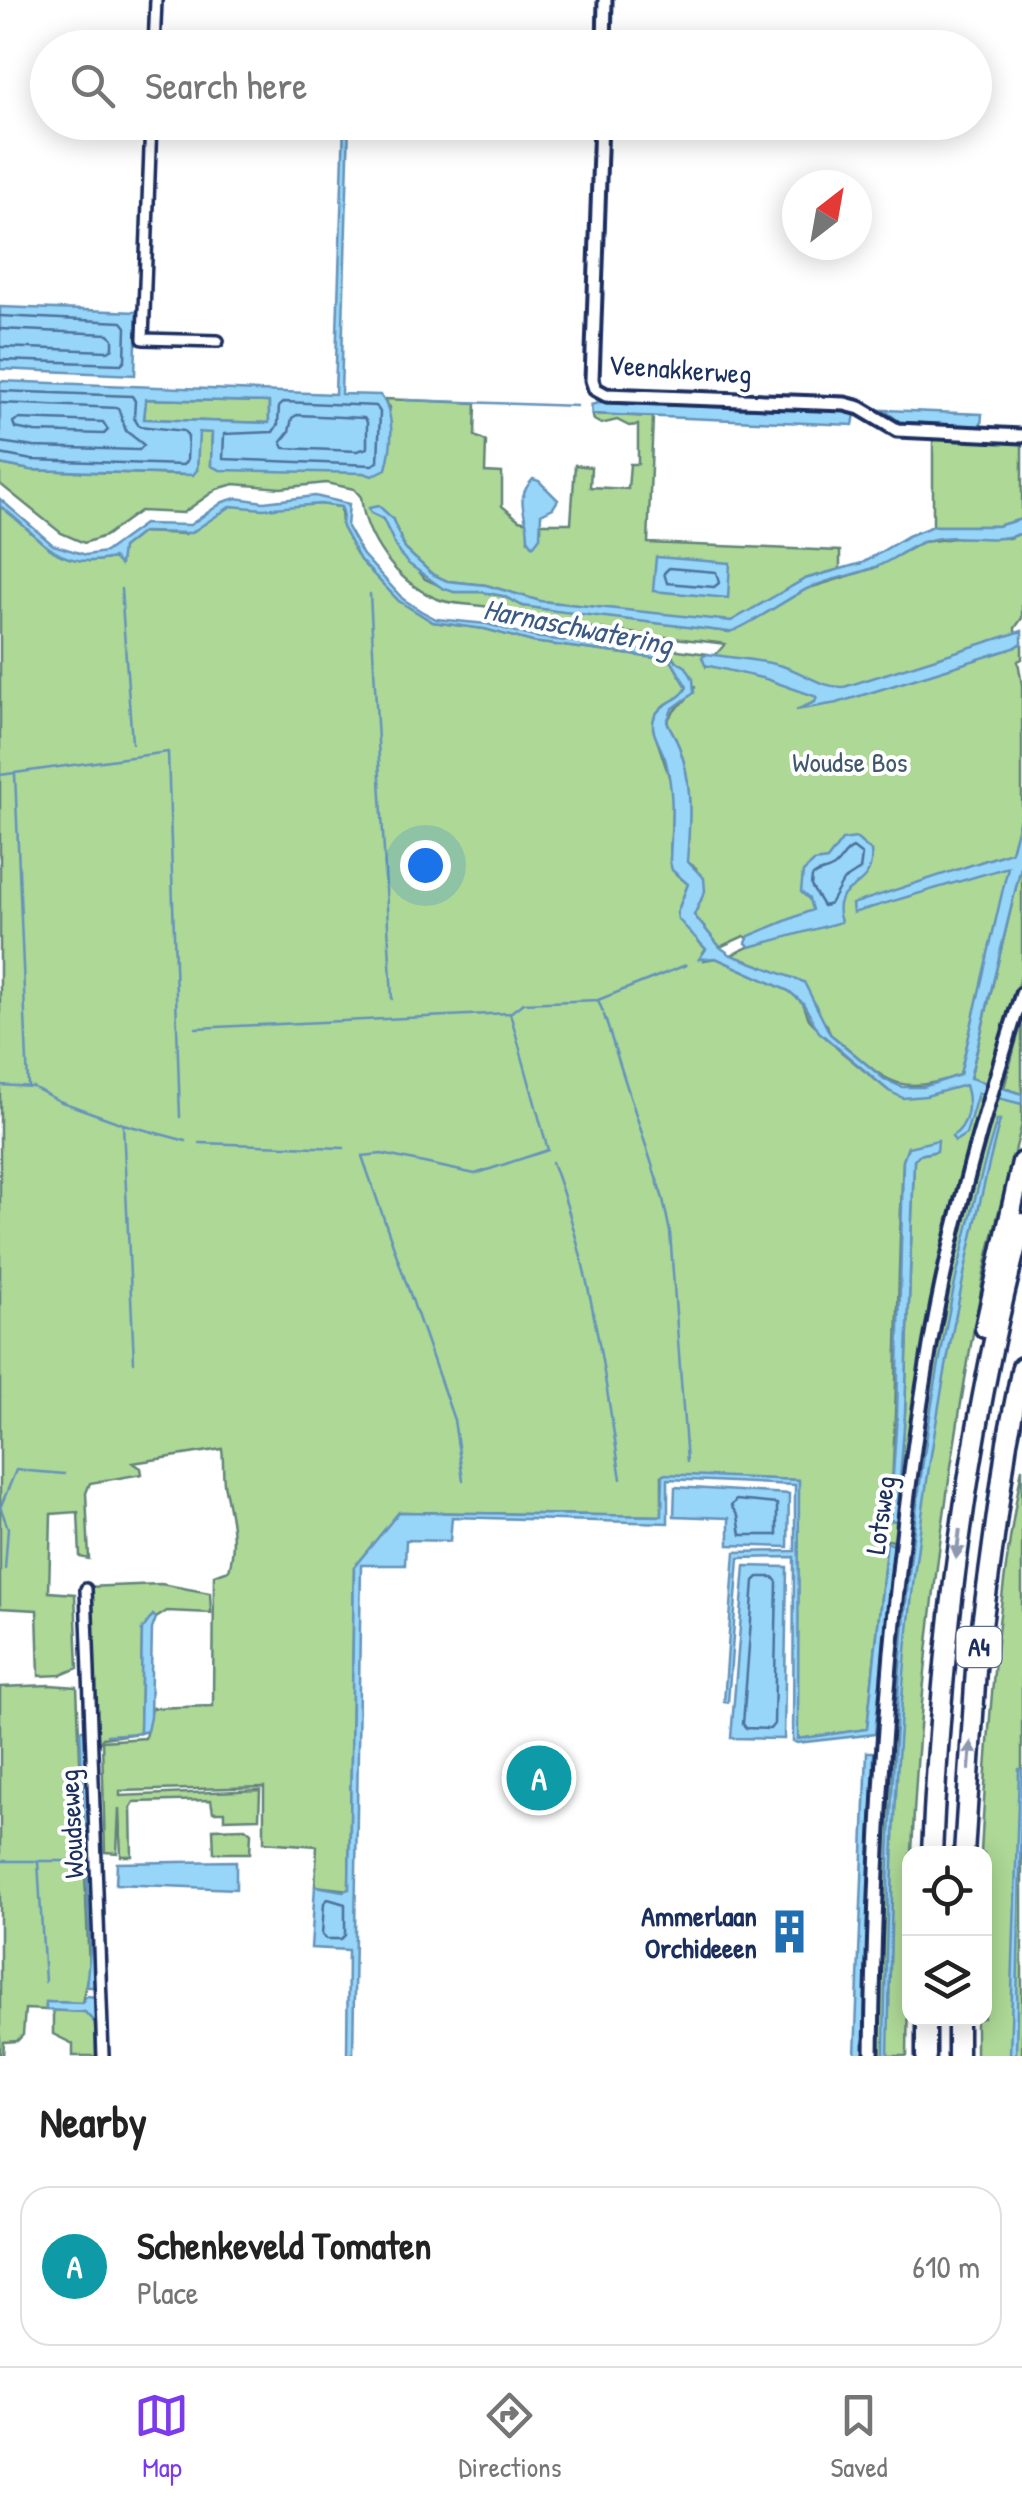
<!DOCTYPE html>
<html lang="en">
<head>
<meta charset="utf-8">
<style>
  body { margin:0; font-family:"Patrick Hand",sans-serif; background:#f6f6f6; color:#222 }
  .controls { position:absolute; right:30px; bottom:30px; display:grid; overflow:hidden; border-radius:20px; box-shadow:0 5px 25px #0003 }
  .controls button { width:90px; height:90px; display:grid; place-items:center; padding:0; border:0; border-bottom:2px solid #e0e0e0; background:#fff; color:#222; font:50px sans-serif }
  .compass { position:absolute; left:782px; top:170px; width:90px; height:90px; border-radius:50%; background:#fff; box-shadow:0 5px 25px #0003; rotate:31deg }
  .you { position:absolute; left:425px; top:865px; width:35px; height:35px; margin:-25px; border:8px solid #fff; border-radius:50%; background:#1a73e8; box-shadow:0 0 0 15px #1a73e833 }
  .badge { display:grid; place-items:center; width:65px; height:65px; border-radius:50%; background:#7c3aed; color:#fff; font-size:32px; font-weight:700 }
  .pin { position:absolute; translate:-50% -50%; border:5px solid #fff; box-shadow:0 2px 10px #0006 }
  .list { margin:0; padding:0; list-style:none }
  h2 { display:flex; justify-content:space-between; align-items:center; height:130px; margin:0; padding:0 40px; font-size:42px }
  h2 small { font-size:32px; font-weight:400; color:#767676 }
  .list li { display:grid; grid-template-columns:65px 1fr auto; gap:30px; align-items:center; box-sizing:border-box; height:160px; margin:0 20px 20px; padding:0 20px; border:2px solid #e0e0e0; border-radius:30px }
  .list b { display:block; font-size:38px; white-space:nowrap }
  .list p { margin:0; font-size:32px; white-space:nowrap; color:#767676 }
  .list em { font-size:32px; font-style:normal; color:#767676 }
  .icon { flex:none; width:55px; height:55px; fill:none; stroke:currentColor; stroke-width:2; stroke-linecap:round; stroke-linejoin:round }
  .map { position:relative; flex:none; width:1022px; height:2056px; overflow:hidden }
  .search { position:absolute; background:#fff; box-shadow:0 5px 25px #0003; left:30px; right:30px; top:30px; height:110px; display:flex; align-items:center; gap:25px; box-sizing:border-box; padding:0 35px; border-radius:55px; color:#767676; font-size:38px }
  .sheet { height:310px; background:#fff }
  nav { display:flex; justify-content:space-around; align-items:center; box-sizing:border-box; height:140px; border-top:2px solid #e0e0e0; background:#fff; font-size:28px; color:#767676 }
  nav a { display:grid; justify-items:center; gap:5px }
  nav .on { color:#7c3aed }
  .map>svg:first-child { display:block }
  .green { fill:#add896; stroke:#64847a; stroke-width:2.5; fill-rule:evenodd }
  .water { fill:#97d6f8; stroke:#6593ba; stroke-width:2.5; fill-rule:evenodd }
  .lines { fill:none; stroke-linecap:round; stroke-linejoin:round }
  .shore { stroke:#4d729c; stroke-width:2.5 }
  .stream { stroke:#6593ba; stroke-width:2.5 }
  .minor-casing { stroke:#1b2f5e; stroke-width:16 }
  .tertiary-casing { stroke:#1b2f5e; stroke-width:19 }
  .motorway-casing { stroke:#1b2f5e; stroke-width:25 }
  .minor { stroke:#fff; stroke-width:9 }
  .tertiary { stroke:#fff; stroke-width:11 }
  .motorway { stroke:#fff; stroke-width:18 }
  .oneway { fill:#8d97ae }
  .labels { text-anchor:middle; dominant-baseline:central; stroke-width:8; stroke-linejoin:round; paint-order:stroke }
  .shield { fill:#fff; stroke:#5f6d8e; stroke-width:2.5 }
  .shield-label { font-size:25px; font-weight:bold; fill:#1b2f5e }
  .street-label { font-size:28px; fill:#1b2f5e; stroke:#fff }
  .park-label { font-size:28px; fill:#40596c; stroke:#fff }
  .poi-label { font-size:28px; font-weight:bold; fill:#1b2f5e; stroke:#fff; text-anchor:end }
  .water-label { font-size:30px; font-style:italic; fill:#3a5984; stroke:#fff }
</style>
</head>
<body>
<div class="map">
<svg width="1022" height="2056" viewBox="0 0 1022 2056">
  <rect width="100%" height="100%" fill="#fff"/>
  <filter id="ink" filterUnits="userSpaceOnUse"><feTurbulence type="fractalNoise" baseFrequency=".01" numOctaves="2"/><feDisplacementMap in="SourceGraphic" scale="20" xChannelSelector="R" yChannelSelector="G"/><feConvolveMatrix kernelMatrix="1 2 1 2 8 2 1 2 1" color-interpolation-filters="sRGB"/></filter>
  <g filter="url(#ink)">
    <!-- green -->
    <path class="green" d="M146 399 269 402V423L144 419Z
      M384 399 476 403 475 436 486 441 485 472 502 473V506L519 520 528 522V540L541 530V523H571L575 465 591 467 590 487 628 489 630 464H638V425L629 426 617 420 601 424 594 420 592 414 653 417 648 543 840 551V569L805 579 734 621H719L540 601 486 585 447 581 432 574 405 549 392 518 375 513 383 519 393 539 425 579 454 592H482L503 596 523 606 729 632 806 589 874 568 923 542 963 537 1009 538 1022 533V618L1015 628 1016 646 1022 643V659L1018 661 1022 685V811L1011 852 984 861 1009 866 960 1075C890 1101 882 1074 830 1034L827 1025 764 967 731 955 757 943 744 936 720 947 694 915 701 900 696 868 686 861C691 813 694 766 667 723 673 706 688 703 695 687L674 657 664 653 671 649 708 654 704 655 706 666 725 644C661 636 596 631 533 619 518 617 504 610 488 607 471 603 452 606 435 598 396 581 365 538 361 497L354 489 326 483 281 488 234 484 217 489 183 513 140 511 105 536 84 543 61 533 0 484V464L31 470 185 475 197 470 198 432H212L211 465 364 473 390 408Z
      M933 438 1022 441V519L997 526H933Z
      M320 504 341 507 342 527 360 560 399 601 433 622 485 629 533 642 671 660 687 687 684 694 663 706 655 716 653 728 673 788 670 862 676 874 688 884 681 903 698 941 706 949 702 954 704 960 716 958 789 991 803 1003 809 1019 838 1049 889 1091 965 1085 983 1094 948 1238 901 1519 897 1521 895 1541 887 1540 867 1729 800 1739 797 1735 798 1480 662 1476V1516L400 1512 354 1567 349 1890 315 1886 317 1846 264 1842V1787L120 1791V1796L260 1790 259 1818 224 1819V1812H213L211 1800 134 1802 131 1807 132 1856H121L119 1808 117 1853 105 1852 102 1741 145 1738 151 1708 213 1706 214 1575 229 1570C237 1543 231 1516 225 1489 222 1477 224 1462 222 1449L133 1463 141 1468 142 1474 90 1483 86 1493 89 1559 80 1557 78 1512 51 1514 49 1592 75 1594 78 1668 61 1675 39 1676 37 1610 0 1608V506C42 536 54 572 113 558L119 564 122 548 142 532 185 534 231 506ZM908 1147 937 1151 919 1155 914 1160 905 1413 897 1521 890 1520C898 1400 897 1280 903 1161Z
      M1022 862V973L986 1083 970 1079Z
      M1022 1019V1094L1004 1088Z
      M998 1097 1022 1104V1124C1009 1176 993 1227 983 1279 947 1469 920 1661 912 1853L910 1854 907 2056H878C878 1865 887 1671 913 1481 931 1351 963 1223 998 1097Z
      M1022 1468V2056H976V2019L984 2018V1854L981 1853C988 1724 998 1595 1022 1468Z
      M161 1584 210 1593 211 1613 167 1611 156 1618 153 1616 142 1631 140 1733 103 1738 93 1751 86 1587Z
      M50 1685 77 1687 89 1969 82 2003 46 2002V2010L25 2009 23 2035 17 2041 4 2042 3 2056H0V1687Z
      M245 1828 251 1833 250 1853H214L213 1829Z
      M53 2010 85 2012 95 2023 96 2056H73V2044L53 2034Z"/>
    <!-- water -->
    <path class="water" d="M344 123H349L341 394 380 395C396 413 392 447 386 469L372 476 364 473 220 470 211 466 212 433 199 432 197 470 193 475 31 470 0 464V381L335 394ZM146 399 269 402V423L144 419Z
      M0 307 137 312 135 375 0 369Z
      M598 403 852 412 855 414 853 425 592 414 591 405Z
      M884 410 982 414 981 426 900 422Z
      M533 479 539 481 558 500 553 508 541 514 540 537 533 546 528 539C529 514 512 501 533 479Z
      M315 496 349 504 347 527 363 555 403 599 421 611 436 619 487 624 534 637 664 653 686 667 693 679 694 693 672 709 667 722C694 766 691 812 687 861L704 878 705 891 694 915 720 947 731 955 804 982 830 1034 884 1079 902 1087H923L960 1075 1008 867 853 913 852 904 1011 852 1022 811V862L970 1078 1022 1094V1104L978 1093 966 1134 955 1141 952 1136C969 1126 971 1103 965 1085L926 1096 903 1098 889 1091 819 1032 803 1003 789 991 716 958 699 959 706 949 678 919 677 913 688 884 672 870 670 862C671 825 675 798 666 762 663 749 649 732 654 718 660 702 681 701 687 687L671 660 533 642 485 629 433 622 399 601 360 560 342 527 343 512 341 507 320 504 263 509 231 506 191 533 142 532 122 548 120 565 113 558C54 572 42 536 0 506V499L53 545 86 555 105 552 144 524 190 525 223 502 236 498 264 502Z
      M379 506 392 518 405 549 432 574 447 581 486 585 540 601 731 621 805 579 862 563 908 536 933 526H997L1022 519V533C992 546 955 530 923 542 907 548 892 561 875 567 854 576 830 578 809 588 789 597 745 629 729 632L556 611 523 606 503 596 482 592H454L442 588 409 564 399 553 383 519 371 513 369 508Z
      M656 557 730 563 728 598 653 591Z
      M1022 631V643L1014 648 837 703 796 710 815 702 817 697 766 679 705 665 702 657 708 654C732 658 758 659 782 666 804 672 821 688 844 687Z
      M856 838 871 851C876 895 827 881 841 922L750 947 746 943 749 936 812 910 809 899 801 892 803 872 814 862 827 860 842 840Z
      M997 1120H1000C957 1288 926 1458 908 1630 894 1771 891 1914 888 2056H884C888 1743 906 1421 997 1120Z
      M938 1140 937 1151 919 1155 914 1160 905 1413 897 1521 890 1520 897 1414 903 1161 908 1147Z
      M663 1474 799 1480 798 1739 867 1729 887 1542 894 1545 875 1734 797 1743 793 1741 794 1557 739 1558 728 1702H724L735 1552 795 1551V1485L668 1479V1523L452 1517 450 1541 406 1540 405 1565H361L353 2056H347L348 1950 311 1948 315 1886 343 1891 349 1889 354 1567 399 1512 662 1516Z
      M675 1487 789 1494 788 1547 729 1545V1518L674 1516Z
      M745 1566 787 1567 784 1739 731 1738Z
      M153 1615 156 1618 152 1629 150 1717 147 1731 140 1733 142 1630Z
      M80 1730H85L97 1987H86L90 1949Z
      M867 1752H874L864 2056H855Z
      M1019 1769H1022L1016 2056H1010Z
      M236 1861V1889L116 1884 117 1863Z
      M86 1996 97 1997 100 2056H96L95 2023 85 2012 46 2010V2002L82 2003Z"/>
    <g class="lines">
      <!-- shore -->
      <path class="shore" d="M0 316 122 322 126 327 125 360 121 364 0 360
        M0 329 109 334 113 339V348L108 351 0 347
        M0 391 132 396 135 401 134 418 139 426 184 431 188 436 187 461 183 465 32 460 0 454
        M284 402 376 406 380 412 378 462 372 465 223 459 224 434 273 432 278 424 279 406Z
        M0 403 118 408 126 431 144 445 139 450 34 447 0 442
        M297 415 364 418 367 422V448L357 451 284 448 281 442 289 432 292 418Z
        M18 419 103 422 108 430 104 434 35 432 15 428 13 422Z
        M669 568 716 572 719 583 714 587 667 583 664 573Z
        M853 848 862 855 860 870 843 881 830 904 823 906 811 886 812 877C819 870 824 873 832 868 841 863 842 853 853 848Z
        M736 1500 777 1504V1535H741L738 1516 731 1506Z
        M758 1577H773L777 1582 774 1724 770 1729 746 1728 743 1724 754 1581Z
        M328 1899 345 1904V1935L341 1939H326L322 1935 324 1903Z"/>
      <!-- stream -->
      <path class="stream" d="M404 400 577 406
        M121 589 132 743
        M370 594 392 999
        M15 774 28 1086
        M0 775 168 752 180 1117
        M598 1000 603 1012
        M604 1015 663 1199 670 1232 687 1462
        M196 1028 510 1013 523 1003 598 1000 686 965
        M0 1085 33 1087 59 1101 123 1124 186 1141
        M123 1124 134 1362
        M200 1143 344 1148
        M552 1162C590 1263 604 1372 621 1479
        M463 1480 454 1420 362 1156 382 1154 475 1174 548 1150 510 1013
        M0 1508 16 1470 65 1474
        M1 1509 8 1528 5 1569
        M107 1735 140 1733
        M0 1861H80
        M38 1861 45 1982"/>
      <defs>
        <path id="minor" d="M154 48 156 0
          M151 122 143 339 218 341
          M86 1589 103 2056"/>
        <path id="tertiary" d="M604 48 605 0
          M601 122 592 380 595 389 606 395 845 404 860 408 897 430 1022 436
          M872 2056C875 1818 890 1581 930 1346 951 1226 985 1109 1022 994"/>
        <path id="motorway" d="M985 1328 1022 1162
          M932 1854C941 1641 967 1430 1022 1223
          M964 1854 976 1669 1007 1442 1022 1367
          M926 2056V2018
          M958 2056V2018"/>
      </defs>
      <!-- minor casing -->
      <use href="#minor" class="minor-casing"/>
      <!-- tertiary casing -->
      <use href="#tertiary" class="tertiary-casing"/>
      <!-- motorway casing -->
      <use href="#motorway" class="motorway-casing"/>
      <!-- minor -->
      <use href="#minor" class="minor"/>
      <!-- tertiary -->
      <use href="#tertiary" class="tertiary"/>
      <!-- motorway -->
      <use href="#motorway" class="motorway"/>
    </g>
    <!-- one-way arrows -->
    <defs><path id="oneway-solid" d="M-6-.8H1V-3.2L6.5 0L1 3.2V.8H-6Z" transform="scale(2.5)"/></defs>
    <g class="oneway">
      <use href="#oneway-solid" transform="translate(958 1544) rotate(97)"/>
      <use href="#oneway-solid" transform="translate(970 1756) rotate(-86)"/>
    </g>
  </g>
  <!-- icons -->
  <defs>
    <symbol id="building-bare" viewBox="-9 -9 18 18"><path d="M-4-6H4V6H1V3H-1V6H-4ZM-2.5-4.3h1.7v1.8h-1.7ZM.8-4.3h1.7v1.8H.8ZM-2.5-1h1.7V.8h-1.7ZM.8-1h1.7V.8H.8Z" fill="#1f6fb2" stroke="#fff" stroke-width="2.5" paint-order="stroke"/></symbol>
  </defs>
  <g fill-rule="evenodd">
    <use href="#building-bare" x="758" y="1900" width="63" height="63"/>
  </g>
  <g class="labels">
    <!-- shield labels -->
    <rect class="shield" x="956.5" y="1627" width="45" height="40" rx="8"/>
    <g class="shield-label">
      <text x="979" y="1647">A4</text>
    </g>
    <!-- street labels -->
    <g class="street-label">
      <text transform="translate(680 369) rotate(4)">Veenakkerweg</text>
      <text transform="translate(880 1515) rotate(-82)">Lotsweg</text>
      <text transform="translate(71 1824) rotate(-93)">Woudseweg</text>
    </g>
    <!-- park labels -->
    <g class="park-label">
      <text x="850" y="762">Woudse Bos</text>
    </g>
    <!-- poi labels -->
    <g class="poi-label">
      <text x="757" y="1916">Ammerlaan<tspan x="757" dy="32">Orchideeen</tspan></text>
    </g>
    <!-- water labels -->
    <g class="water-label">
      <text transform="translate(578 626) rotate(11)">Harnaschwatering</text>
    </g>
  </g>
</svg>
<div class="controls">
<button><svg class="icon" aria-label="locate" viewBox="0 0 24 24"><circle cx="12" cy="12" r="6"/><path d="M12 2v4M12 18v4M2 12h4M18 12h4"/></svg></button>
<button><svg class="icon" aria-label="layers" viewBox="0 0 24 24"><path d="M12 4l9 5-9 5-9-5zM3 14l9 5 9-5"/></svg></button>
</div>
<svg class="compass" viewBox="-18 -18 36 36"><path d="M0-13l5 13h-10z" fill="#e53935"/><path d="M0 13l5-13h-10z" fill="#767676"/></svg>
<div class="you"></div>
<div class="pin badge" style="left:539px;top:1778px;background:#0f9aa8">A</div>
<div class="search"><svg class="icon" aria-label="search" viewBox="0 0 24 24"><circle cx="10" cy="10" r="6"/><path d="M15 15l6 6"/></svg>Search here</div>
</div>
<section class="sheet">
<h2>Nearby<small></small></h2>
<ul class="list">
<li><span class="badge" style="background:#0f9aa8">A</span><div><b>Schenkeveld Tomaten</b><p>Place</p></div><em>610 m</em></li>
</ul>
</section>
<nav>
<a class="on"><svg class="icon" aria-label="map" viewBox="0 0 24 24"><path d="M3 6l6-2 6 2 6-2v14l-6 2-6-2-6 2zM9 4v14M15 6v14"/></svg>Map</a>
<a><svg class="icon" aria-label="directions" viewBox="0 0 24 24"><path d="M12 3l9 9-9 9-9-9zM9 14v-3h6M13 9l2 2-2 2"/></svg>Directions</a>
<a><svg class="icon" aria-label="saved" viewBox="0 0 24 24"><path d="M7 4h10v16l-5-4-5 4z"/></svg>Saved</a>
</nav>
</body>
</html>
